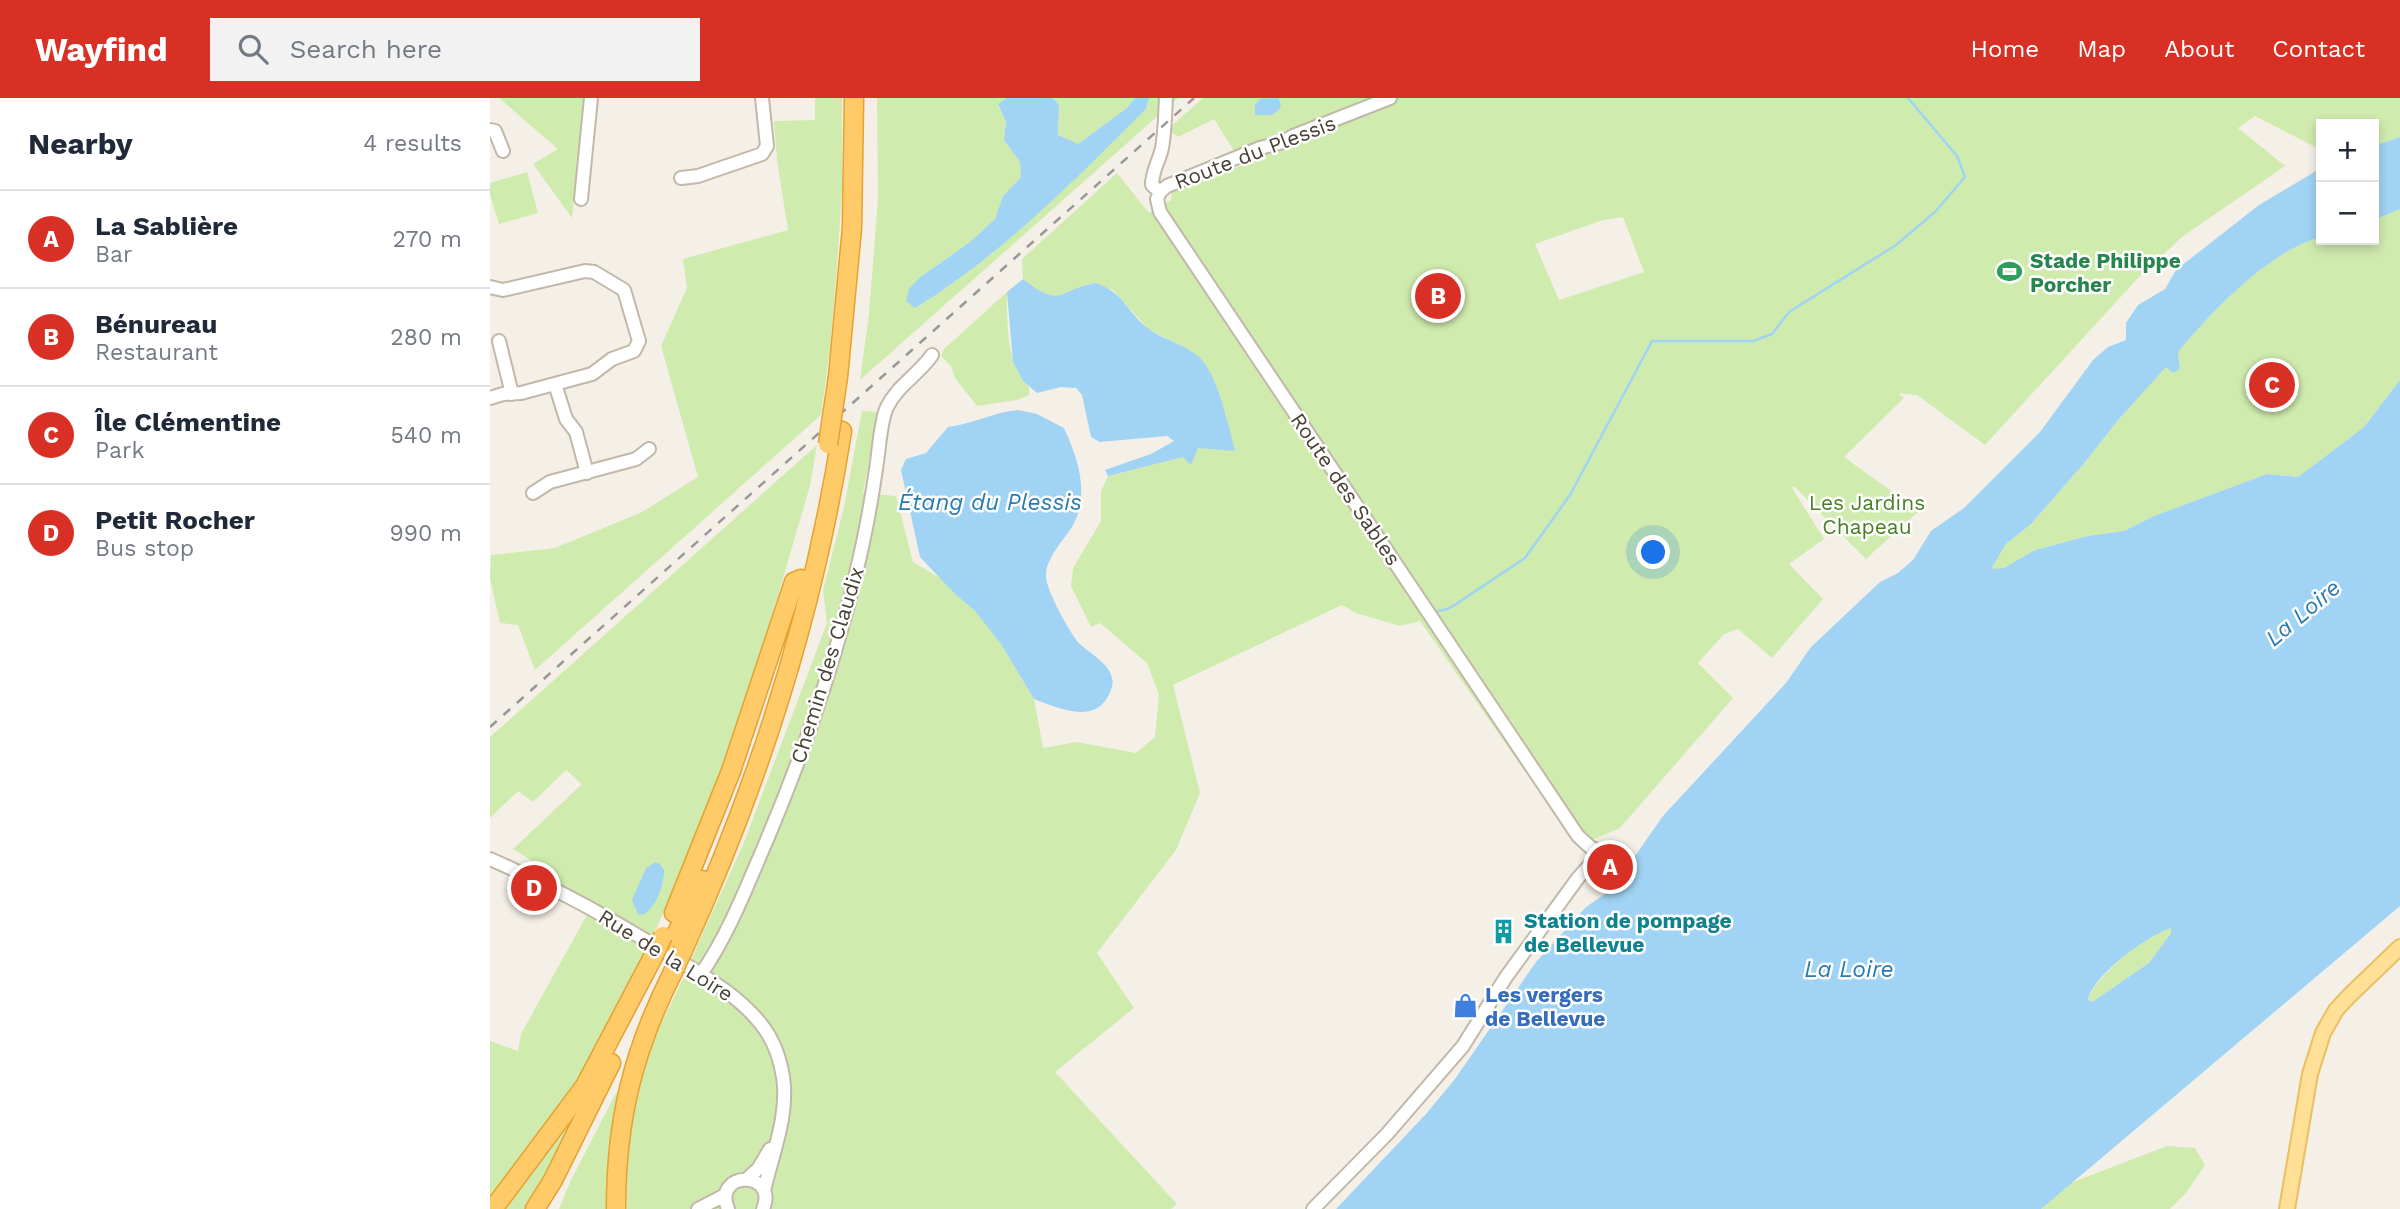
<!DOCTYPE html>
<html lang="en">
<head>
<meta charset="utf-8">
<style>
  body { margin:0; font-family:"Work Sans",sans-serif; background:#f2f2f3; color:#1f2937 }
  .controls { position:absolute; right:21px; top:21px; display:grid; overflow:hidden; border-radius:0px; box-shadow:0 4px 10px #0003 }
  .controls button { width:63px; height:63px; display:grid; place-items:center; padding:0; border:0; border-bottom:2px solid #e0e1e3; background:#fff; color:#1f2937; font:35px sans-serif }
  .you { position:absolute; left:1164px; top:455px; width:24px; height:24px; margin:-18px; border:5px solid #fff; border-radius:50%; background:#1a73e8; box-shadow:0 0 0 10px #1a73e833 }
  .badge { display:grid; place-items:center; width:46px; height:46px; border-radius:50%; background:#d93025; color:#fff; font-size:23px; font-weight:700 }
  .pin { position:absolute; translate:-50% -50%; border:4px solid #fff; box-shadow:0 2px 7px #0006 }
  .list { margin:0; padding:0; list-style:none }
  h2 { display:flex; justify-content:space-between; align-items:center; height:91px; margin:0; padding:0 28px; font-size:30px }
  h2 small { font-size:23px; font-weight:400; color:#747a83 }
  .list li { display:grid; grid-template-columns:46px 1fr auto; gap:21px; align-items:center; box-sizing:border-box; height:98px; padding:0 28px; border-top:2px solid #e0e1e3 }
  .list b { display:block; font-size:26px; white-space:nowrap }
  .list p { margin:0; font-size:23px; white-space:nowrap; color:#747a83 }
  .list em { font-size:23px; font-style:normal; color:#747a83 }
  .icon { flex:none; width:38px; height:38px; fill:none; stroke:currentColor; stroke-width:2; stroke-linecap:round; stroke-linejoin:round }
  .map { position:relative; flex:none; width:1910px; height:1111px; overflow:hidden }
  header { display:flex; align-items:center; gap:42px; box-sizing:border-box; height:98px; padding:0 35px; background:#d93025; color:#fff }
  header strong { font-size:33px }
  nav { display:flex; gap:38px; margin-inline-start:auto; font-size:24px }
  .search { width:490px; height:63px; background:#f2f2f3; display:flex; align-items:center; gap:18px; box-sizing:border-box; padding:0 24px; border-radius:0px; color:#747a83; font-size:26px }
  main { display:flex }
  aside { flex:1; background:#fff }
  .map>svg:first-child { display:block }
  .green { fill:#d0ebae; fill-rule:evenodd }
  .water { fill:#a1d3f4; fill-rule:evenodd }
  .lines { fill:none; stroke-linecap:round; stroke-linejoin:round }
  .stream { stroke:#a1d3f4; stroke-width:2.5 }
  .minor-casing { stroke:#c1b8a9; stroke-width:16 }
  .major-casing { stroke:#eabf60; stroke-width:18 }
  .highway-casing { stroke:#e6a130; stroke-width:21 }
  .minor { stroke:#fff; stroke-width:12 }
  .major { stroke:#ffe096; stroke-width:14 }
  .highway { stroke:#ffcb68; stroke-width:18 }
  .rail { stroke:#979797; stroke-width:2.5; stroke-dasharray:9 9; stroke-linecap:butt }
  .highway-bridge-casing { stroke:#e6a130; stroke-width:21; stroke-linecap:butt }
  .highway-bridge { stroke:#ffcb68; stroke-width:18 }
  .labels { text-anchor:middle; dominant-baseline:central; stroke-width:5; stroke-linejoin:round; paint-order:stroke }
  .street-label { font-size:21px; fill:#484136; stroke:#fff }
  .leisure-label { font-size:21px; font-weight:bold; fill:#27864d; stroke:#fff; text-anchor:start }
  .park-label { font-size:21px; fill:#487e25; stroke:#fff }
  .culture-label { font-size:21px; font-weight:bold; fill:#0d838f; stroke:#fff; text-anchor:start }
  .shop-label { font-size:21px; font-weight:bold; fill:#366cbe; stroke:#fff; text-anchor:start }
  .water-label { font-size:23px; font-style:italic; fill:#277ab2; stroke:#fff }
</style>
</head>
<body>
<header>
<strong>Wayfind</strong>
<div class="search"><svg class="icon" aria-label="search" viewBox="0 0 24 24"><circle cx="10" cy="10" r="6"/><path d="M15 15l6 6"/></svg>Search here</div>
<nav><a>Home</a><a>Map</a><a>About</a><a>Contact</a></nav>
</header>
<main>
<aside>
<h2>Nearby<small>4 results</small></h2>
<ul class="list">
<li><span class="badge">A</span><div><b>La Sablière</b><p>Bar</p></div><em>270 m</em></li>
<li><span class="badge">B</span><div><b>Bénureau</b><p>Restaurant</p></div><em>280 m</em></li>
<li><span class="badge">C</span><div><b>Île Clémentine</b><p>Park</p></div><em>540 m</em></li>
<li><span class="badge">D</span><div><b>Petit Rocher</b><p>Bus stop</p></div><em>990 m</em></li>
</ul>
</aside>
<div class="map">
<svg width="1910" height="1111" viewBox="0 0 1910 1111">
  <rect width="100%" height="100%" fill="#f5f0e7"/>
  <!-- green -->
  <path class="green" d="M9 0H94L82 120 43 66 68 51Z
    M325 0H352V91L347 169 340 250 331 317 45 572 28 527 10 525 0 480 1 457 65 450 152 414 208 379 171 248 197 190 193 161 298 132 287 62 284 23 325 22Z
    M387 0H517L508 7 516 24 514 42 530 64 531 79 513 98 505 121 480 144 429 180 425 209 461 186 656 11 659 0H688L370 282 379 216 388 100Z
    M563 0H645L637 10 588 46 568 38 569 7Z
    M713 0H1910V39L1884 48V26H1831V52L1765 18 1748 30 1795 68 1692 139 1649 179 1495 347 1427 297 1408 295 1414 300 1354 359 1429 413 1376 461 1304 388 1302 390 1334 441 1299 466 1333 501 1282 560 1248 531 1234 536 1208 565 1243 600 1130 730 1102 742 1080 738 930 523 910 528 866 515 852 507 683 587 710 695 686 752 607 855 644 910 565 974 687 1106 681 1111H137C137 1086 136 1060 138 1035 144 979 170 927 195 877L209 885 218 872 201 861 253 747 337 525 333 493 354 409 372 313 388 314 373 395 406 398 423 464 450 480 485 512 511 546 544 601 553 650 587 644 646 655 665 639 669 597 657 565 610 525 601 529 581 488 583 470 611 423V393L618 378 693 359 708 350 737 319 716 269 693 249 658 231 623 192 599 186 569 198 558 199 533 181 532 161 627 75 659 115 681 102 682 91 753 67 724 21 688 39 678 31ZM1133 119 1154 174 1069 202 1045 146 1113 122Z
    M37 74 48 115 9 126 0 97V85Z
    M1910 111V282L1874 329 1808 379 1777 376 1664 418 1634 433 1598 438 1545 452 1514 470 1500 472 1516 446 1541 426 1596 363 1628 322 1676 268 1683 275 1690 271 1688 254C1723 212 1778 153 1831 139V142H1884V122Z
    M517 194C517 224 516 267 539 289V297L527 302 487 308 465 280 461 268 451 258 454 251Z
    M327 347 320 388 264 579 231 678 194 770 162 840 98 969 83 992 55 1025 0 1100V943L28 953 31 936 103 806 51 775 42 763 23 751 92 686 76 672 43 704 28 693 0 720V639Z
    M1681 829 1682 835 1659 865 1602 904 1598 902C1602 886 1636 854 1651 845 1660 839 1671 834 1681 829Z
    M100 994 75 1037 53 1089 36 1111H10Z
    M126 995H130L121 1111H69L81 1082Z
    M1677 1048 1705 1050 1715 1067 1696 1095 1680 1111H1551L1583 1084Z"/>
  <!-- water -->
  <path class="water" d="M517 0H563L569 7 568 37 588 46 637 10 645 0H659L656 11C587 80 509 159 425 210L416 203 419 191 429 180 480 144 505 121 513 98 531 79 530 64 514 42 516 24 508 6Z
    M788 0 791 6 789 12 782 17H765V7L770 1Z
    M1910 39V111L1884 122V48Z
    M1831 70V139C1779 153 1723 212 1688 254L1690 271 1683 275 1676 269 1628 322 1596 363 1541 426 1516 446 1501 471 1514 470 1545 452 1598 438 1634 433 1664 418 1777 376 1808 379 1874 329 1910 282V808L1551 1111H846L936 1016 965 981 1046 864 1096 809 1121 792 1173 718 1296 585 1321 549 1390 484 1408 475 1423 462 1441 433 1474 410 1550 334 1603 262 1618 249 1636 242V225L1648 207 1675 191 1686 172 1769 107ZM1681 830V835L1659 865 1602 904 1598 902C1604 876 1657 838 1681 830Z
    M533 181C573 212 566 192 606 185 637 197 636 214 659 231 675 243 696 246 711 261 728 279 739 329 745 353L708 350 701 367 693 359 618 378 615 372 661 356 684 343 677 338 610 344 601 339 592 297 586 290 571 289 547 295 533 283 523 264 517 194Z
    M528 312 547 316 574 330C589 362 601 401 580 432 571 445 555 462 556 479 556 491 580 536 589 545 599 555 619 565 622 580 624 586 620 595 617 600 602 626 565 609 544 601L511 546 485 513 465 496 430 459 411 372 416 361 436 355 458 329C483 326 504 314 528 312Z
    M165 764 169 765 174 772C174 787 166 811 152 817L148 816 142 802 156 770Z"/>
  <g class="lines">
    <!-- stream -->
    <path class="stream" d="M946 514 960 510 1035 460 1080 397 1162 243H1263L1282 236 1299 214 1406 147 1445 114 1475 79 1467 58 1418 0"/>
    <defs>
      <path id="minor" d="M0 32 5 33 13 53
        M191 80 208 78 272 56 277 48 272 0
        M670 94 667 101 670 114 1088 738 1100 749
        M670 94 677 88 770 50 793 44 803 38 900 0
        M670 94 662 87C662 72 669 64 672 50 675 34 675 17 676 0
        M91 101 101 0
        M0 189 13 192 95 173 104 174 134 192 149 243 144 253 122 261 102 276 31 295 13 296 0 300
        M9 243 22 296
        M65 286 76 321 86 334 97 375
        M43 395 60 384 146 361 159 351
        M0 761C64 789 124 822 183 859 214 878 248 897 271 926 283 941 290 960 293 979 299 1017 282 1057 274 1093
        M211 876C236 840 253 798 270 758 310 665 344 569 367 471 375 438 381 405 386 371 389 354 390 324 397 309 407 288 429 276 442 257
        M257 1081 268 1071 280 1051
        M208 1111 235 1097
        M238 1111C222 1072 289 1072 273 1111
        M823 1111 897 1036 973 948 1016 879 1088 780 1106 760V752L1100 749"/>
      <path id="major" d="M1797 1111 1820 976 1833 935 1846 912 1859 898 1910 849"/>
      <path id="highway" d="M348 279 362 130 364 0
        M184 815 241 673 304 484 311 481
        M182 845 212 782
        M193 852C269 686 324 513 352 333
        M3 1111 95 988 163 859
        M45 1111 63 1082 121 965
        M126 1111C126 1022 143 953 183 874"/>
    </defs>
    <!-- minor casing -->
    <use href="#minor" class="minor-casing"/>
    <!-- major casing -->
    <use href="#major" class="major-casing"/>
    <!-- highway casing -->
    <use href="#highway" class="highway-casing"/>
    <!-- minor -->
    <use href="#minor" class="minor"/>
    <!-- major -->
    <use href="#major" class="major"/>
    <!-- highway -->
    <use href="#highway" class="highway"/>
    <!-- rail -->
    <path class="rail" d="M0 629 704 0"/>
    <defs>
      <path id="highway-bridge" d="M338 346 348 279
        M163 859 173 838
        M183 874 193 852"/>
    </defs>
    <!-- highway-bridge casing -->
    <use href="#highway-bridge" class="highway-bridge-casing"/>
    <!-- highway-bridge -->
    <use href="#highway-bridge" class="highway-bridge"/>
  </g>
  <!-- icons -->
  <defs>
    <symbol id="stadium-bare" viewBox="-9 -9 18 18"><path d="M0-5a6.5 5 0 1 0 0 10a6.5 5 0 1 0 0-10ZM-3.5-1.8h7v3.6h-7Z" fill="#2e9e5b" stroke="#fff" stroke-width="2.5" paint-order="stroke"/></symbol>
    <symbol id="building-bare" viewBox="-9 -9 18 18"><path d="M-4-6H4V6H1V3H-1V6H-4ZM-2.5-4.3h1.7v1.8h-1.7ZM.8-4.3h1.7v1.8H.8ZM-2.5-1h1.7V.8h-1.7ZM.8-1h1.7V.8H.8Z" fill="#0f9aa8" stroke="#fff" stroke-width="2.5" paint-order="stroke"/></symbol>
    <symbol id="shop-bare" viewBox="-9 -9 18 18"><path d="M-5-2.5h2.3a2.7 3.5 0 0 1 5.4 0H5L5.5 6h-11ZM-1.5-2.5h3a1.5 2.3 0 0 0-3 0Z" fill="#3f7fe0" stroke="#fff" stroke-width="2.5" paint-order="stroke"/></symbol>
  </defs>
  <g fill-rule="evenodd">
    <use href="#stadium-bare" x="1502" y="156" width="35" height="35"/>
    <use href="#building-bare" x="996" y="816" width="35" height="35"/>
    <use href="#shop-bare" x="958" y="890" width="35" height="35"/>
  </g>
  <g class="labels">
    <!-- street labels -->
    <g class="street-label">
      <text transform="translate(765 54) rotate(-21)">Route du Plessis</text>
      <text transform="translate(856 391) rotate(56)">Route des Sables</text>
      <text transform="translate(337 567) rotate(-73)">Chemin des Claudix</text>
      <text transform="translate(176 857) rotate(32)">Rue de la Loire</text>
    </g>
    <!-- leisure labels -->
    <g class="leisure-label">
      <text x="1540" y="162">Stade Philippe<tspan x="1540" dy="24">Porcher</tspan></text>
    </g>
    <!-- park labels -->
    <g class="park-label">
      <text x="1377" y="404">Les Jardins<tspan x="1377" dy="24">Chapeau</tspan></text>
    </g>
    <!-- culture labels -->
    <g class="culture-label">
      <text x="1034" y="822">Station de pompage<tspan x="1034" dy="24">de Bellevue</tspan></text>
    </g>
    <!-- shop labels -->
    <g class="shop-label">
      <text x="995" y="896">Les vergers<tspan x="995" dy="24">de Bellevue</tspan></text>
    </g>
    <!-- water labels -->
    <g class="water-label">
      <text x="500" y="404">Étang du Plessis</text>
      <text transform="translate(1813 515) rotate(-40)">La Loire</text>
      <text x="1359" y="871">La Loire</text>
    </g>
  </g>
</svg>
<div class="controls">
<button>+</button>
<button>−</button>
</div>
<div class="you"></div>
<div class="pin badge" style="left:1120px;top:769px">A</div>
<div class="pin badge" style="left:948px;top:198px">B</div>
<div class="pin badge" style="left:1782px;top:287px">C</div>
<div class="pin badge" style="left:44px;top:790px">D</div>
</div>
</main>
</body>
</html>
